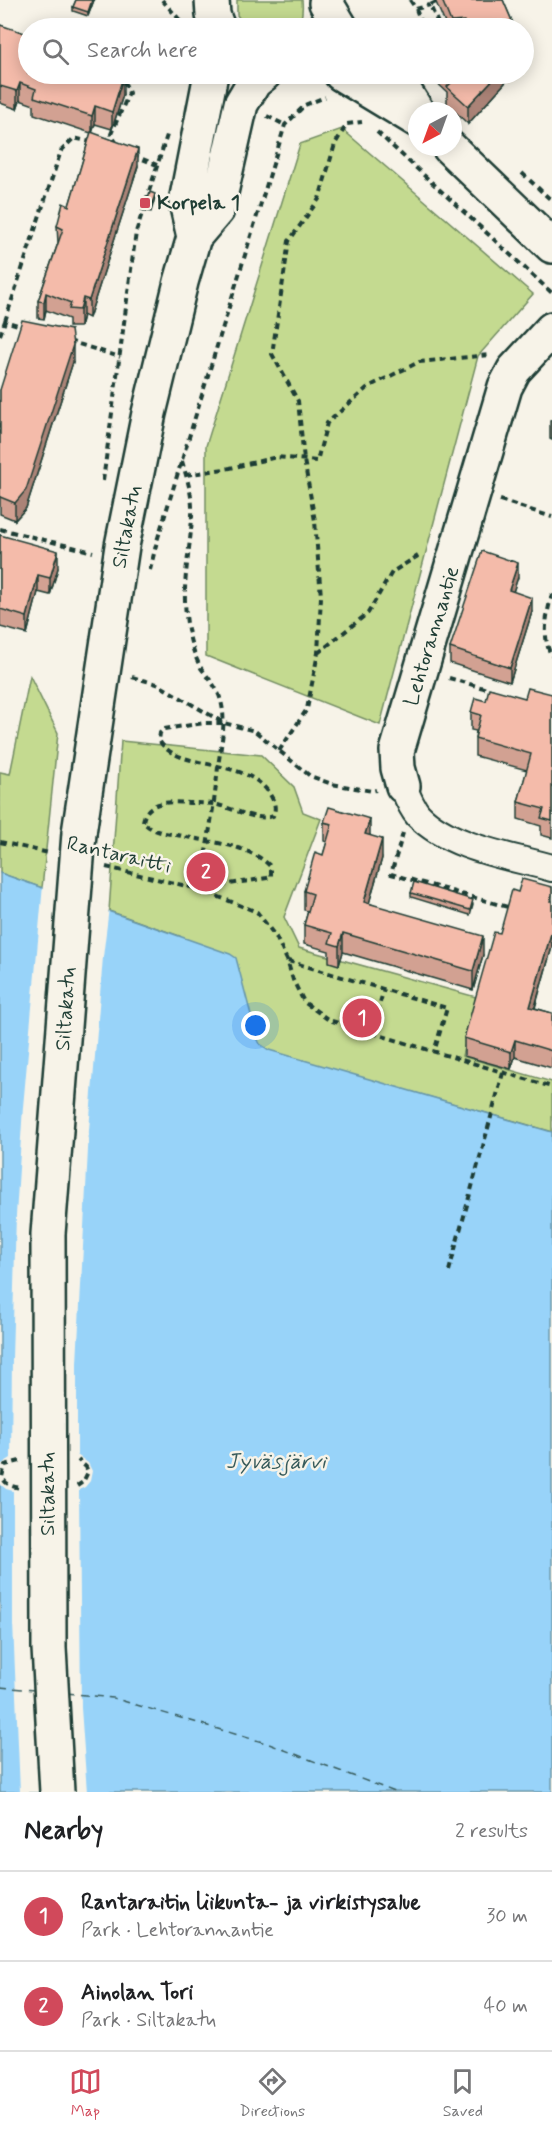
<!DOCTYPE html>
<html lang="en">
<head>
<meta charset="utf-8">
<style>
  body { margin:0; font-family:Mynerve,sans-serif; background:#f6f6f6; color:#202124 }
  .compass { position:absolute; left:408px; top:102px; width:54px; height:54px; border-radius:50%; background:#fff; box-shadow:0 3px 15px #0003; rotate:221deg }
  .you { position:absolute; left:256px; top:1026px; width:21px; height:21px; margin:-15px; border:4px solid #fff; border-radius:50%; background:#1a73e8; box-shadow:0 0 0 9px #1a73e833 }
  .badge { display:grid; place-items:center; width:39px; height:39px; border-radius:50%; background:#d1495b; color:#fff; font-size:20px; font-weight:700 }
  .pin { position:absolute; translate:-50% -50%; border:3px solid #fff; box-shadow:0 2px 6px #0006 }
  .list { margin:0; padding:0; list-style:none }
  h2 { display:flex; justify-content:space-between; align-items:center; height:78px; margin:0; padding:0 24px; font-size:26px }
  h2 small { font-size:20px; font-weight:400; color:#757577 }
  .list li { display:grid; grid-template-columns:39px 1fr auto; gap:18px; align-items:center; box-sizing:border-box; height:90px; padding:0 24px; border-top:2px solid #e0e0e0 }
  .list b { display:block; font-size:22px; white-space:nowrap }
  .list p { margin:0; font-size:20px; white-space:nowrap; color:#757577 }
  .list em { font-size:20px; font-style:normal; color:#757577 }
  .icon { flex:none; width:33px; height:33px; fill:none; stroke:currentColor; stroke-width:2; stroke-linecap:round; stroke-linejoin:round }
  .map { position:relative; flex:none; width:552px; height:1792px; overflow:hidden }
  .search { position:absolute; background:#fff; box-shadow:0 3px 15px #0003; left:18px; right:18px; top:18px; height:66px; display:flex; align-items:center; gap:15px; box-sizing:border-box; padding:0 21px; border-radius:33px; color:#757577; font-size:22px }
  .sheet { height:258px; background:#fff }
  nav { display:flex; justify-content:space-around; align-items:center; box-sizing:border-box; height:84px; border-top:2px solid #e0e0e0; background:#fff; font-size:16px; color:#757577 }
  nav a { display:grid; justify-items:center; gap:3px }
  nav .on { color:#d1495b }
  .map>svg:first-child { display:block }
  .green { fill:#c4da90; stroke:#728c62; stroke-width:1.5 }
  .water { fill:#98d3f9; stroke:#6897aa; stroke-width:1.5 }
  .pier { fill:#f7f3e8 }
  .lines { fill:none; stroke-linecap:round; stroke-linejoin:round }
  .ferry { stroke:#375b5b; stroke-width:1.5; stroke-dasharray:8 6; stroke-linecap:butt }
  .street-casing { stroke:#1f3d34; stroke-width:30 }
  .secondary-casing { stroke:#1f3d34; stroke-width:38 }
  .path { stroke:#1f3d34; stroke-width:4; stroke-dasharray:6 4.5; stroke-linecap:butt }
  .street { stroke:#f7f3e8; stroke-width:26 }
  .secondary { stroke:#f7f3e8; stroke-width:33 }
  .secondary-bridge-casing { stroke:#1f3d34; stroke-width:38; stroke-linecap:butt }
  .secondary-bridge { stroke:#f7f3e8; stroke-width:33 }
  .wall { fill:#d2a192; stroke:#1f3d34; stroke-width:1.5 }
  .shaded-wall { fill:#ab8377; stroke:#1f3d34; stroke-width:1.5 }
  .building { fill:#f4bbaa; stroke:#1f3d34; stroke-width:1.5 }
  .poi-dot { fill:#d1495b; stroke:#f7f3e8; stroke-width:2 }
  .labels { text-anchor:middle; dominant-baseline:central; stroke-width:5; stroke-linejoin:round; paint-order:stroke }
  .poi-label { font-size:21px; font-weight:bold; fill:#1f3d34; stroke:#f7f3e8; text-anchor:start }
  .street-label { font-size:21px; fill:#1f3d34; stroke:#f7f3e8 }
  .water-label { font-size:22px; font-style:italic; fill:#375b5b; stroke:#f7f3e8 }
</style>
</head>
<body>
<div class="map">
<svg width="552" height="1792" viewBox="0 0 552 1792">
  <rect width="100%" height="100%" fill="#f7f3e8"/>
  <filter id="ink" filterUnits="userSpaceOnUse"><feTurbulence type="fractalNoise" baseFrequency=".0167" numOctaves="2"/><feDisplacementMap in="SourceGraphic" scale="12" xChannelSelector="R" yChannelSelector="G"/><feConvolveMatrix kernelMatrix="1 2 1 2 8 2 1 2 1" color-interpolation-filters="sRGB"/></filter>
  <g filter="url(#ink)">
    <!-- green -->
    <path class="green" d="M237 0H302C303 10 303 21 295 28H246L237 15Z
      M342 129 533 294 478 356 380 725 206 656V446L300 144Z
      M30 676 58 733 42 888 0 873V772L10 774Z
      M121 741 261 755 294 787 303 812 321 819 284 917 299 948 476 997 462 1056 552 1082V1202L550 1131 412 1092 393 1149 259 1077 180 936 109 911Z"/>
    <!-- water -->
    <path class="water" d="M0 873 230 954 236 958 257 1038 260 1044 269 1050 552 1132V1792H0Z"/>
    <!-- pier -->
    <path class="pier" d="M43 885 109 908 103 957 89 1130 77 1363V1455L88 1463 92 1471 90 1481 85 1487 79 1490 81 1708 87 1792H20L13 1623V1491L6 1489 0 1484V1465L11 1458 12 1359 16 1215 23 1107Z"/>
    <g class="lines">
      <!-- ferry -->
      <path class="ferry" d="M0 1687 35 1690
        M66 1693 113 1698 269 1744 395 1792"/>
      <defs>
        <path id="street" d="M403 786C407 796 411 807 418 815 450 848 510 856 552 868"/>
        <path id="secondary" d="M212 0 213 15 218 28
          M326 3 341 28
          M341 74 417 120
          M388 74 400 84 417 111
          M449 147 552 246
          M194 237 186 202 211 74
          M403 786 398 768 397 751 505 387 514 370 552 329
          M79 833 122 546 149 413 181 282 194 237 217 210 241 104 254 82 264 74"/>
      </defs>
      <!-- street casing -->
      <use href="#street" class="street-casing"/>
      <!-- secondary casing -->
      <use href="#secondary" class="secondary-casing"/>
      <!-- path -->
      <path class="path" d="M162 0 179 19 182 28
        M410 0 416 9 423 28
        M436 2 430 5 440 28
        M416 9 430 5
        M267 116 285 125
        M377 132 552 293
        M117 144 111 134 129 93 121 74
        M133 155 157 165
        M522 173 552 201
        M5 321 61 151 74 138 91 142
        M0 335 5 321 24 327
        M69 341 120 357
        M182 461C187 479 193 496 192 515 191 544 184 572 185 601 186 624 190 648 201 668 207 676 215 685 219 695 228 718 221 743 218 767 214 808 207 848 199 889L267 878 271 877V867C250 844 207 842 177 835 164 833 153 832 143 822 146 799 172 802 189 803 199 803 209 803 218 805 234 809 258 822 273 816 276 809 275 804 272 798 250 755 177 773 159 740L160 733 164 729 205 723H224
        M186 475 230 468 277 457 317 461 327 423 368 387 419 362 489 355
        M103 481 136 232 168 132
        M500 500 552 517
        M0 529 93 552
        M150 570 157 541 285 125 305 105 325 97
        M552 594C547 612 541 639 552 656
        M318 653 368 613 392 572 418 556
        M132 677 157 684 224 723 255 731 310 776 332 784 372 791 376 790
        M449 678 494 691
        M279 751 307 709 318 653 321 597 315 521 304 460 298 401 272 354 289 241 319 199 335 144 347 124 362 122
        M403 833 391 874 511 908
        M0 842 49 853
        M106 867 199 889 257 912 276 937 287 960 293 980 304 1002 329 1020 552 1087
        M288 961 447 1008 434 1052
        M371 1033 384 989
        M449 1271 503 1073
        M20 1461 5 1465 2 1477C6 1485 13 1487 22 1488
        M77 1486 83 1482 88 1472 86 1467 78 1460"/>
      <!-- street -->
      <use href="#street" class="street"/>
      <!-- secondary -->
      <use href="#secondary" class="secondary"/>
      <defs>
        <path id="secondary-bridge" d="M57 1792 49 1648 48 1234 79 833"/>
      </defs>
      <!-- secondary-bridge casing -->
      <use href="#secondary-bridge" class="secondary-bridge-casing"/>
      <!-- secondary-bridge -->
      <use href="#secondary-bridge" class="secondary-bridge"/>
    </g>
    <!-- wall -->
    <path class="wall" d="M76 0H94L88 16 73 11V7Z
      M435 0H503L515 28H447Z
      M0 25 119 74 123 95 112 129 95 124 92 133 138 166 89 318 83 315 80 327H69V319L46 310 44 319 38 318V301L58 243 57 226 69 206 91 133 34 114V105L20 100 17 109 0 103Z
      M435 74H513L468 124 447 104V92L435 81Z
      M155 198 151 212 146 211V207Z
      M73 362 26 508 15 520 0 514V390Z
      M552 420V440L550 439V421Z
      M0 535 58 568 50 595 38 592 27 634 0 627Z
      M518 577 513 592 532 612 510 682 450 663V648Z
      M552 694V838L541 835V826L518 819V802L527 770 475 756V738L476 731 471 730V712L486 701 525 698Z
      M324 822 370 835 382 858 369 903 483 955 473 990 343 952 339 965 329 962V951L304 944V925L308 911 304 910V891L323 855 327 842 324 841Z
      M552 887V947L535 1008 552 1013V1068L515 1057 511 1069 464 1056V1038L500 933 518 892Z
      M411 893 473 904 470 915 411 897Z"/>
    <!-- shaded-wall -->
    <path class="shaded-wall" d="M92 0H94L88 16V12Z
      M498 74H513L468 124V106Z
      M123 77V95L112 129V112Z
      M20 83V100L17 109V91Z
      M95 106V124L92 133V116Z
      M138 149V166L89 318V300Z
      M46 293V310L44 319V302Z
      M83 298V315L80 327V310Z
      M73 345V362L26 508 15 520V503Z
      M58 551V568L50 595V578Z
      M518 563V577L509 604V590Z
      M38 575V592L27 634V617Z
      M532 598V612L510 682V668Z
      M370 819V838L365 834Z
      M382 839V858L364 921V902Z
      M552 930V947L530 1024V1007Z
      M343 933V952L339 965V946Z
      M483 936V955L473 990V971Z
      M515 1040V1057L511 1069V1052Z"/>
    <!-- building -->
    <path class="building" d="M76 0H92L88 12 73 7Z
      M442 0H503L515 28H466L464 21 451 22Z
      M0 25 28 34V74H116L115 75 123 77 112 112 95 106 92 116 34 97 36 89 20 83 17 91 0 86Z
      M446 74H498L468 106 447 87 454 80Z
      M91 132 138 149 89 300 83 298 80 310 69 309 71 303 46 293 44 302 38 301 63 229 57 226 63 203 69 206Z
      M150 192 155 194 151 208 146 207Z
      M22 320 71 330 73 345 26 490 15 503 0 497V390Z
      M0 535 58 551 50 578 38 575 27 617 0 609Z
      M482 551 518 563 509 590 532 598 510 668 450 648Z
      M489 688 525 698 528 688 552 694V821L541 818 544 809 518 802 531 754 475 738 481 715 471 712 475 698 486 701Z
      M329 807 370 819 365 834 382 839 364 902 483 936 473 971 343 933 339 946 329 943 332 933 304 925 313 894 304 891 315 852 323 855 332 824 324 822Z
      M522 879 552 887V895L550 901H552V930L530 1007 552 1013V1051L515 1040 511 1052 464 1038 494 932 500 933 512 890 518 892Z
      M414 882 473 900 470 910 411 893Z"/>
  </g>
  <!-- markers -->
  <rect class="poi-dot" x="139" y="197" width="12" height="12" rx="3"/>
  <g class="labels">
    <!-- poi labels -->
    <g class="poi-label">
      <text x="157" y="203">Korpela 1</text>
    </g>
    <!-- street labels -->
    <g class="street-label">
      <text transform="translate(127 527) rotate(-79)">Siltakatu</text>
      <text transform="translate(432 636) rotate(-73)">Lehtorannantie</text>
      <text transform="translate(119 855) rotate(13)">Rantaraitti</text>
      <text transform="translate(66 1009) rotate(-86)">Siltakatu</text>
      <text transform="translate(48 1494) rotate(-90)">Siltakatu</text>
    </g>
    <!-- water labels -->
    <g class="water-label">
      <text x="276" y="1462">Jyväsjärvi</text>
    </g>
  </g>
</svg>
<svg class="compass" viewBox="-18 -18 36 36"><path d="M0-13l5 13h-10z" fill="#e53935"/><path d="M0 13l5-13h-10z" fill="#757577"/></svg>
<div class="you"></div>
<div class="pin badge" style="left:362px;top:1018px">1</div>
<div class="pin badge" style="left:206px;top:872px">2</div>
<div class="search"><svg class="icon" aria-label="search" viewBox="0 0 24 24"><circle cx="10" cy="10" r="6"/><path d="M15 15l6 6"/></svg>Search here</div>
</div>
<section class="sheet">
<h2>Nearby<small>2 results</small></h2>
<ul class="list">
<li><span class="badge">1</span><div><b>Rantaraitin liikunta- ja virkistysalue</b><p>Park · Lehtorannantie</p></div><em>30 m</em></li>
<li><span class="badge">2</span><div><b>Ainolan Tori</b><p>Park · Siltakatu</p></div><em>40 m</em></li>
</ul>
</section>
<nav>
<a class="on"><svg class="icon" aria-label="map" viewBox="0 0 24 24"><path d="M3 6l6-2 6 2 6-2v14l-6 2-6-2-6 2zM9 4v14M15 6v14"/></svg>Map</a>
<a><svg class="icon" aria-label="directions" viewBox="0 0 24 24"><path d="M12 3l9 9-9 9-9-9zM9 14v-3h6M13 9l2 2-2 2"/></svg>Directions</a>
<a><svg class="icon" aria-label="saved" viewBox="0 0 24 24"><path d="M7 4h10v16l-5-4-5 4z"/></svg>Saved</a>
</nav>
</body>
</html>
